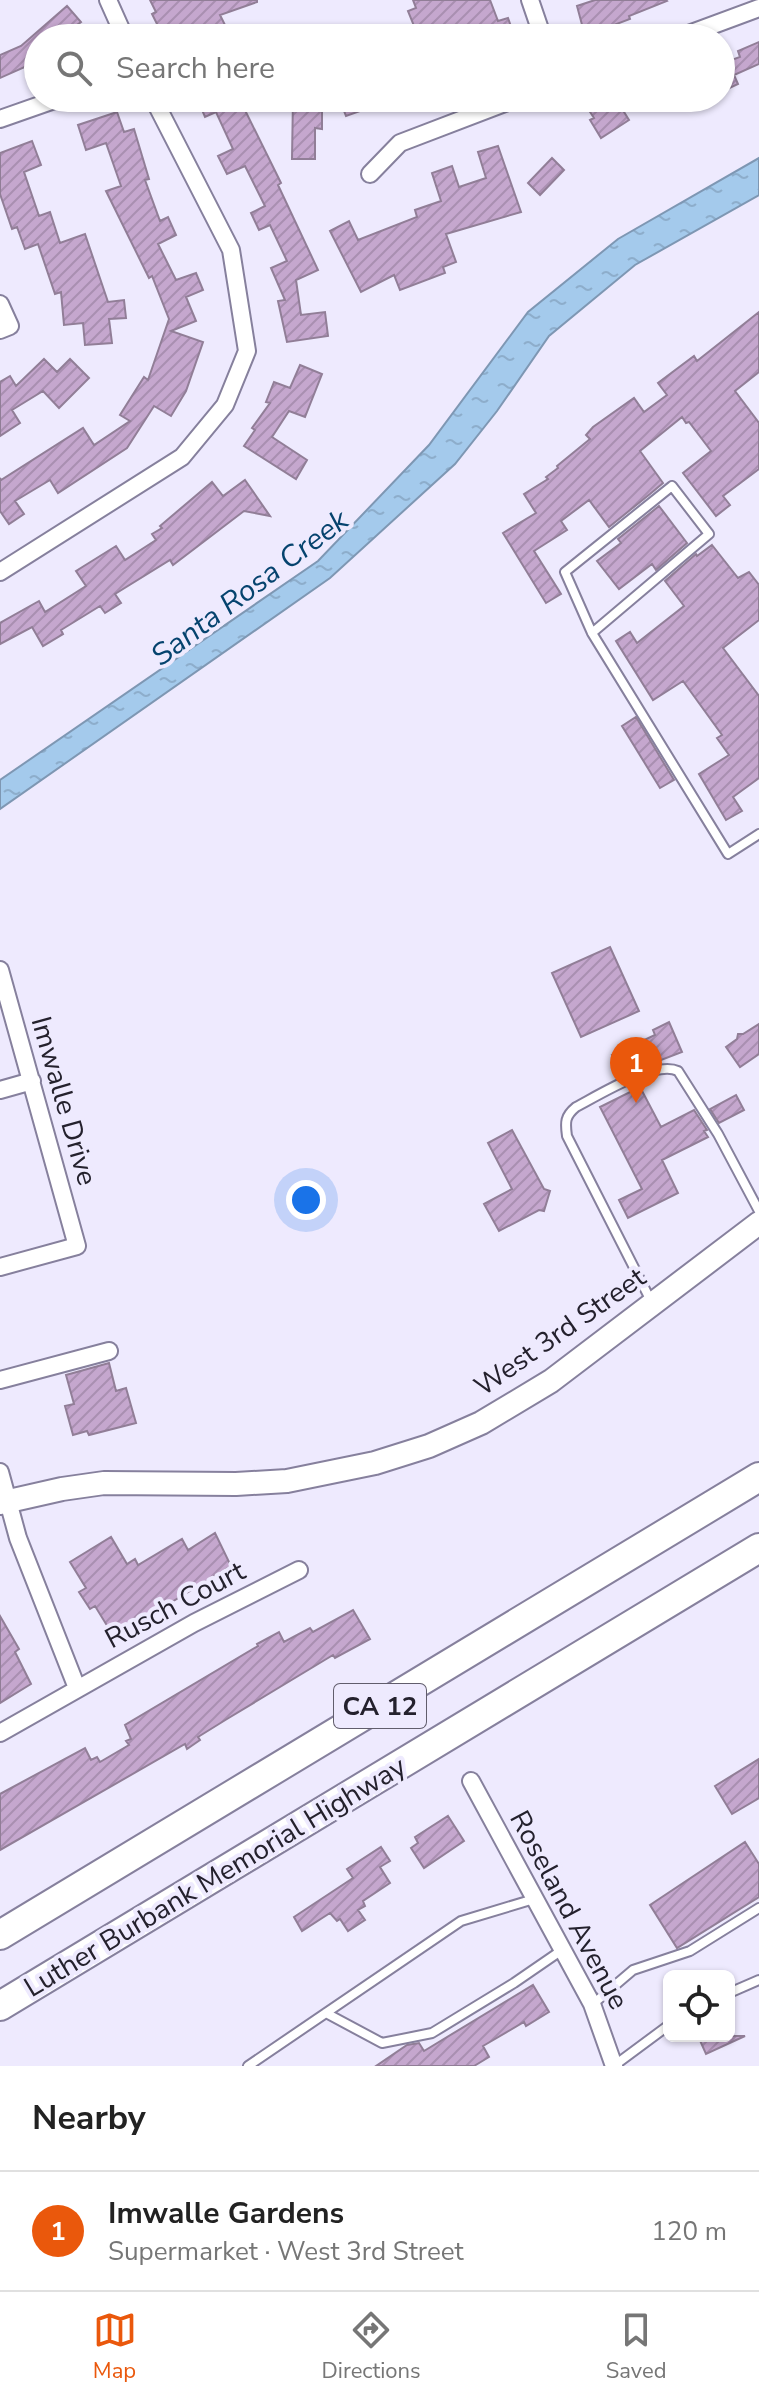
<!DOCTYPE html>
<html lang="en">
<head>
<meta charset="utf-8">
<style>
  body { margin:0; font-family:"Nunito Sans",sans-serif; background:#f6f6f6; color:#222 }
  .controls { position:absolute; right:24px; bottom:24px; display:grid; overflow:hidden; border-radius:12px; box-shadow:0 2px 6px #0004 }
  .controls button { width:72px; height:72px; display:grid; place-items:center; padding:0; border:0; border-bottom:2px solid #e0e0e0; background:#fff; color:#222; font:40px sans-serif }
  .you { position:absolute; left:306px; top:1200px; width:28px; height:28px; margin:-20px; border:6px solid #fff; border-radius:50%; background:#1a73e8; box-shadow:0 0 0 12px #1a73e833 }
  .badge { display:grid; place-items:center; width:52px; height:52px; border-radius:50%; background:#ea580c; color:#fff; font-size:26px; font-weight:700 }
  .pin { position:absolute; translate:-50% -66px; filter:drop-shadow(0 2px 4px #0008) }
  .pin::after { content:''; position:absolute; top:42px; width:28px; height:24px; background:inherit; clip-path:polygon(0 0,100% 0,50% 100%) }
  .list { margin:0; padding:0; list-style:none }
  h2 { display:flex; justify-content:space-between; align-items:center; height:104px; margin:0; padding:0 32px; font-size:34px }
  h2 small { font-size:26px; font-weight:400; color:#767676 }
  .list li { display:grid; grid-template-columns:52px 1fr auto; gap:24px; align-items:center; box-sizing:border-box; height:120px; padding:0 32px; border-top:2px solid #e0e0e0 }
  .list b { display:block; font-size:30px; white-space:nowrap }
  .list p { margin:0; font-size:26px; white-space:nowrap; color:#767676 }
  .list em { font-size:26px; font-style:normal; color:#767676 }
  .icon { flex:none; width:44px; height:44px; fill:none; stroke:currentColor; stroke-width:2; stroke-linecap:round; stroke-linejoin:round }
  .map { position:relative; flex:none; width:759px; height:2066px; overflow:hidden }
  .search { position:absolute; background:#fff; box-shadow:0 2px 6px #0004; left:24px; right:24px; top:24px; height:88px; display:flex; align-items:center; gap:20px; box-sizing:border-box; padding:0 28px; border-radius:44px; color:#767676; font-size:30px }
  .sheet { height:224px; background:#fff }
  nav { display:flex; justify-content:space-around; align-items:center; box-sizing:border-box; height:112px; border-top:2px solid #e0e0e0; background:#fff; font-size:22px; color:#767676 }
  nav a { display:grid; justify-items:center; gap:4px }
  nav .on { color:#ea580c }
  .map>svg:first-child { display:block }
  .water { fill:url(#water-ripples); stroke:#7e97b3; stroke-width:2 }
  .building { fill:url(#building-hatch); stroke:#917e97; stroke-width:2 }
  .lines { fill:none; stroke-linecap:round; stroke-linejoin:round }
  .lane-casing { stroke:#86809d; stroke-width:12 }
  .street-casing { stroke:#86809d; stroke-width:20 }
  .secondary-casing { stroke:#86809d; stroke-width:26 }
  .highway-casing { stroke:#86809d; stroke-width:32 }
  .lane { stroke:#fff; stroke-width:8 }
  .street { stroke:#fff; stroke-width:16 }
  .secondary { stroke:#fff; stroke-width:22 }
  .highway { stroke:#fff; stroke-width:28 }
  .labels { text-anchor:middle; dominant-baseline:central; stroke-width:8; stroke-linejoin:round; paint-order:stroke }
  .shield { fill:#eeeafe; stroke:#615d6c; stroke-width:2 }
  .shield-label { font-size:26px; font-weight:bold; fill:#24212d }
  .street-label { font-size:28px; fill:#24212d; stroke:#eeeafe }
  .water-label { font-size:30px; font-style:italic; fill:#05436e; stroke:#eeeafe }
</style>
</head>
<body>
<div class="map">
<svg width="759" height="2066" viewBox="0 0 759 2066">
  <defs>
    <pattern id="water-ripples" width="26" height="14" patternUnits="userSpaceOnUse" patternTransform="scale(2)"><rect width="26" height="14" fill="#a4caec"/><path d="M2 4q2-2 4 0t4 0M15 11q2-2 4 0t4 0" fill="none" stroke="#8dadcb"/></pattern>
    <pattern id="building-hatch" width="6" height="6" patternUnits="userSpaceOnUse" patternTransform="scale(2)"><rect width="6" height="6" fill="#c5a7ce"/><path d="M-1 1l2-2M0 6l6-6M5 7l2-2" fill="none" stroke="#a98fb1"/></pattern>
  </defs>
  <rect width="100%" height="100%" fill="#eeeafe"/>
  <!-- water -->
  <path class="water" d="M759 158V195L635 265 549 336 497 411 455 464 330 578 0 809V780L318 561 429 445 528 312 618 239Z"/>
  <!-- building -->
  <path class="building" d="M150 0H257V2L220 15 225 25 206 35 204 32 192 38H164L152 14 156 12Z
    M413 0H490L498 21 508 18 515 38H385V36L414 26 408 11 416 8Z
    M595 0H666L667 1 629 16 630 19 585 36 577 6Z
    M67 6 81 22 77 25 88 38H38V61L0 78V55L21 46Z
    M759 42V64L734 75 738 84 721 92V44L729 61 740 57 738 51Z
    M197 98H246L240 100 281 183 278 185 318 270 296 280 301 315 325 312 328 336 287 342 278 301 285 300 271 268 287 261 270 225 259 230 251 213 265 206 245 166 227 174 218 156 233 149 216 112 205 117Z
    M293 98H322V129L315 128V159H292Z
    M339 98H390L391 100 346 116Z
    M581 98H605L612 109 619 104 629 120 601 138 590 120 594 118Z
    M117 112 124 132 134 129 149 179 145 180 160 221 168 217 176 235 158 244 176 280 196 273 203 290 186 297 196 321 171 331 203 342 186 391 171 416 154 406 127 448 58 493 50 480 15 501 24 514 9 524 0 511V478L1 480 83 428 94 445 130 421 120 415 144 377 148 380 169 319 152 276 149 278 106 191 121 186 106 143 86 150 78 125Z
    M32 141 41 165 24 172 39 216 50 212 60 243 85 234 108 302 124 300 126 318 109 319 112 343 85 345 83 323 64 325 61 292 55 294 38 244 25 249 17 227 12 229 0 194V153Z
    M498 146 521 212 446 234 456 262 443 267 445 273 400 290 394 275 361 292 330 231 349 221 358 240 417 217 415 210 441 201 432 173 452 166 459 187 486 178 478 152Z
    M552 158 564 170 540 195 528 183Z
    M759 312V372L735 391 759 423V469L723 496 730 505 716 516 683 473 711 451 689 422 686 423 682 417 640 451 663 483 650 494 609 527 589 500 561 521 567 530 534 551 561 594 546 603 503 533 536 513 524 494 548 479 546 477 558 468 557 466 590 439 586 435 593 427 634 398 644 412 667 395 658 383 694 356 697 361Z
    M44 359 57 372 70 359 89 378 59 408 43 391 12 410 20 423 0 436V382L10 376 16 386Z
    M300 365 322 374 305 417 289 411 272 437 307 460 296 479 244 446 255 430 252 428 270 403 266 402 274 382 290 388Z
    M245 480 270 516 244 511 173 565 170 560 115 594 121 603 105 613 100 606 61 630 63 634 43 646 32 627 0 644V623L39 601 45 612 86 586 76 571 116 546 125 560 156 540 152 534 162 528 160 526 212 482 223 496Z
    M659 506 687 543 656 570 652 564 619 589 597 561 621 543 618 539Z
    M712 545 738 578 749 572 759 585V620L723 648 759 696V778L733 797 742 811 726 820 699 774 729 755 717 738 722 735 683 681 653 700 616 641 630 632 637 643 684 606 665 581 696 554 697 556Z
    M636 717 674 780 660 788 622 726Z
    M610 947 639 1011 581 1037 552 973Z
    M669 1022 682 1052 622 1075 612 1055 655 1035 653 1030Z
    M759 1024V1054L740 1067 726 1047 737 1039 738 1034H743Z
    M640 1087 661 1127 694 1110 707 1130 704 1131 708 1137 662 1160 678 1193 628 1218 619 1200 642 1189 600 1107Z
    M736 1095 744 1110 719 1123 710 1109Z
    M512 1130 544 1189 550 1191 544 1211 539 1210 499 1231 484 1204 512 1189 488 1143Z
    M109 1363 116 1391 126 1388 136 1423 89 1435 87 1431 73 1435 65 1406 74 1404 66 1375Z
    M215 1533 231 1566 114 1637 95 1606 90 1609 79 1592 86 1588 70 1562 111 1537 127 1564 135 1559 138 1565 182 1539 188 1550Z
    M353 1610 370 1639 335 1658 333 1655 227 1719 198 1737 200 1740 187 1749 185 1744 0 1850V1794L85 1748 91 1760 97 1757 100 1762 129 1745 126 1741 131 1739 125 1725 258 1646 257 1644 279 1632 284 1642 310 1628 313 1632Z
    M0 1616 19 1649 15 1652 31 1684 0 1703Z
    M759 1759V1798L732 1814 715 1786Z
    M448 1816 464 1841 424 1868 411 1848 418 1843 415 1837Z
    M745 1842 759 1864V1897L677 1948 650 1905Z
    M381 1847 390 1861 380 1867 390 1883 363 1901 365 1906 358 1910 365 1920 348 1931 340 1919 337 1921 330 1913 302 1931 294 1917 353 1878 347 1869Z
    M533 1985 549 2012 526 2026 524 2022 483 2046 489 2057 474 2066H376L407 2045 419 2043 424 2051Z
    M698 2036H745L706 2054Z"/>
  <g class="lines">
    <defs>
      <path id="lane" d="M592 633 709 534 672 486 565 572 592 633 728 854 759 834
        M651 1301 567 1136C565 1122 565 1116 576 1107 599 1095 655 1060 678 1071L718 1134 759 1211
        M729 1993 759 1980
        M593 2004 633 1970 690 1951 759 1908
        M326 2013 382 2043 432 2033 514 1983 562 1950
        M615 2065 669 2025
        M248 2066 461 1921 534 1899"/>
      <path id="street" d="M108 0 125 38
        M530 0 543 38
        M678 38 759 8
        M0 119 60 98
        M370 174 400 143 518 98
        M0 304 10 326 0 330
        M0 572 182 457 225 405 247 351 231 250 153 98
        M0 970 77 1246 0 1267
        M0 1090 32 1081
        M0 1380 109 1351
        M0 1472 18 1538 77 1688
        M0 1733 194 1623 299 1570
        M471 1781 592 2004 614 2066"/>
      <path id="secondary" d="M0 1503 62 1489 104 1483 236 1484 287 1481 375 1463 429 1446 481 1423 551 1381 759 1223"/>
      <path id="highway" d="M0 1935 759 1477
        M0 2006 759 1548"/>
    </defs>
    <!-- lane casing -->
    <use href="#lane" class="lane-casing"/>
    <!-- street casing -->
    <use href="#street" class="street-casing"/>
    <!-- secondary casing -->
    <use href="#secondary" class="secondary-casing"/>
    <!-- highway casing -->
    <use href="#highway" class="highway-casing"/>
    <!-- lane -->
    <use href="#lane" class="lane"/>
    <!-- street -->
    <use href="#street" class="street"/>
    <!-- secondary -->
    <use href="#secondary" class="secondary"/>
    <!-- highway -->
    <use href="#highway" class="highway"/>
  </g>
  <g class="labels">
    <!-- shield labels -->
    <rect class="shield" x="334" y="1684" width="92" height="44" rx="6"/>
    <g class="shield-label">
      <text x="380" y="1706">CA 12</text>
    </g>
    <!-- street labels -->
    <g class="street-label">
      <text transform="translate(64 1101) rotate(74)">Imwalle Drive</text>
      <text transform="translate(560 1332) rotate(-35)">West 3rd Street</text>
      <text transform="translate(175 1605) rotate(-28)">Rusch Court</text>
      <text transform="translate(215 1877) rotate(-31)">Luther Burbank Memorial Highway</text>
      <text transform="translate(569 1910) rotate(62)">Roseland Avenue</text>
    </g>
    <!-- water labels -->
    <g class="water-label">
      <text transform="translate(250 588) rotate(-37)">Santa Rosa Creek</text>
    </g>
  </g>
</svg>
<div class="controls">
<button><svg class="icon" aria-label="locate" viewBox="0 0 24 24"><circle cx="12" cy="12" r="6"/><path d="M12 2v4M12 18v4M2 12h4M18 12h4"/></svg></button>
</div>
<div class="you"></div>
<div class="pin badge" style="left:636px;top:1103px">1</div>
<div class="search"><svg class="icon" aria-label="search" viewBox="0 0 24 24"><circle cx="10" cy="10" r="6"/><path d="M15 15l6 6"/></svg>Search here</div>
</div>
<section class="sheet">
<h2>Nearby<small></small></h2>
<ul class="list">
<li><span class="badge">1</span><div><b>Imwalle Gardens</b><p>Supermarket · West 3rd Street</p></div><em>120 m</em></li>
</ul>
</section>
<nav>
<a class="on"><svg class="icon" aria-label="map" viewBox="0 0 24 24"><path d="M3 6l6-2 6 2 6-2v14l-6 2-6-2-6 2zM9 4v14M15 6v14"/></svg>Map</a>
<a><svg class="icon" aria-label="directions" viewBox="0 0 24 24"><path d="M12 3l9 9-9 9-9-9zM9 14v-3h6M13 9l2 2-2 2"/></svg>Directions</a>
<a><svg class="icon" aria-label="saved" viewBox="0 0 24 24"><path d="M7 4h10v16l-5-4-5 4z"/></svg>Saved</a>
</nav>
</body>
</html>
